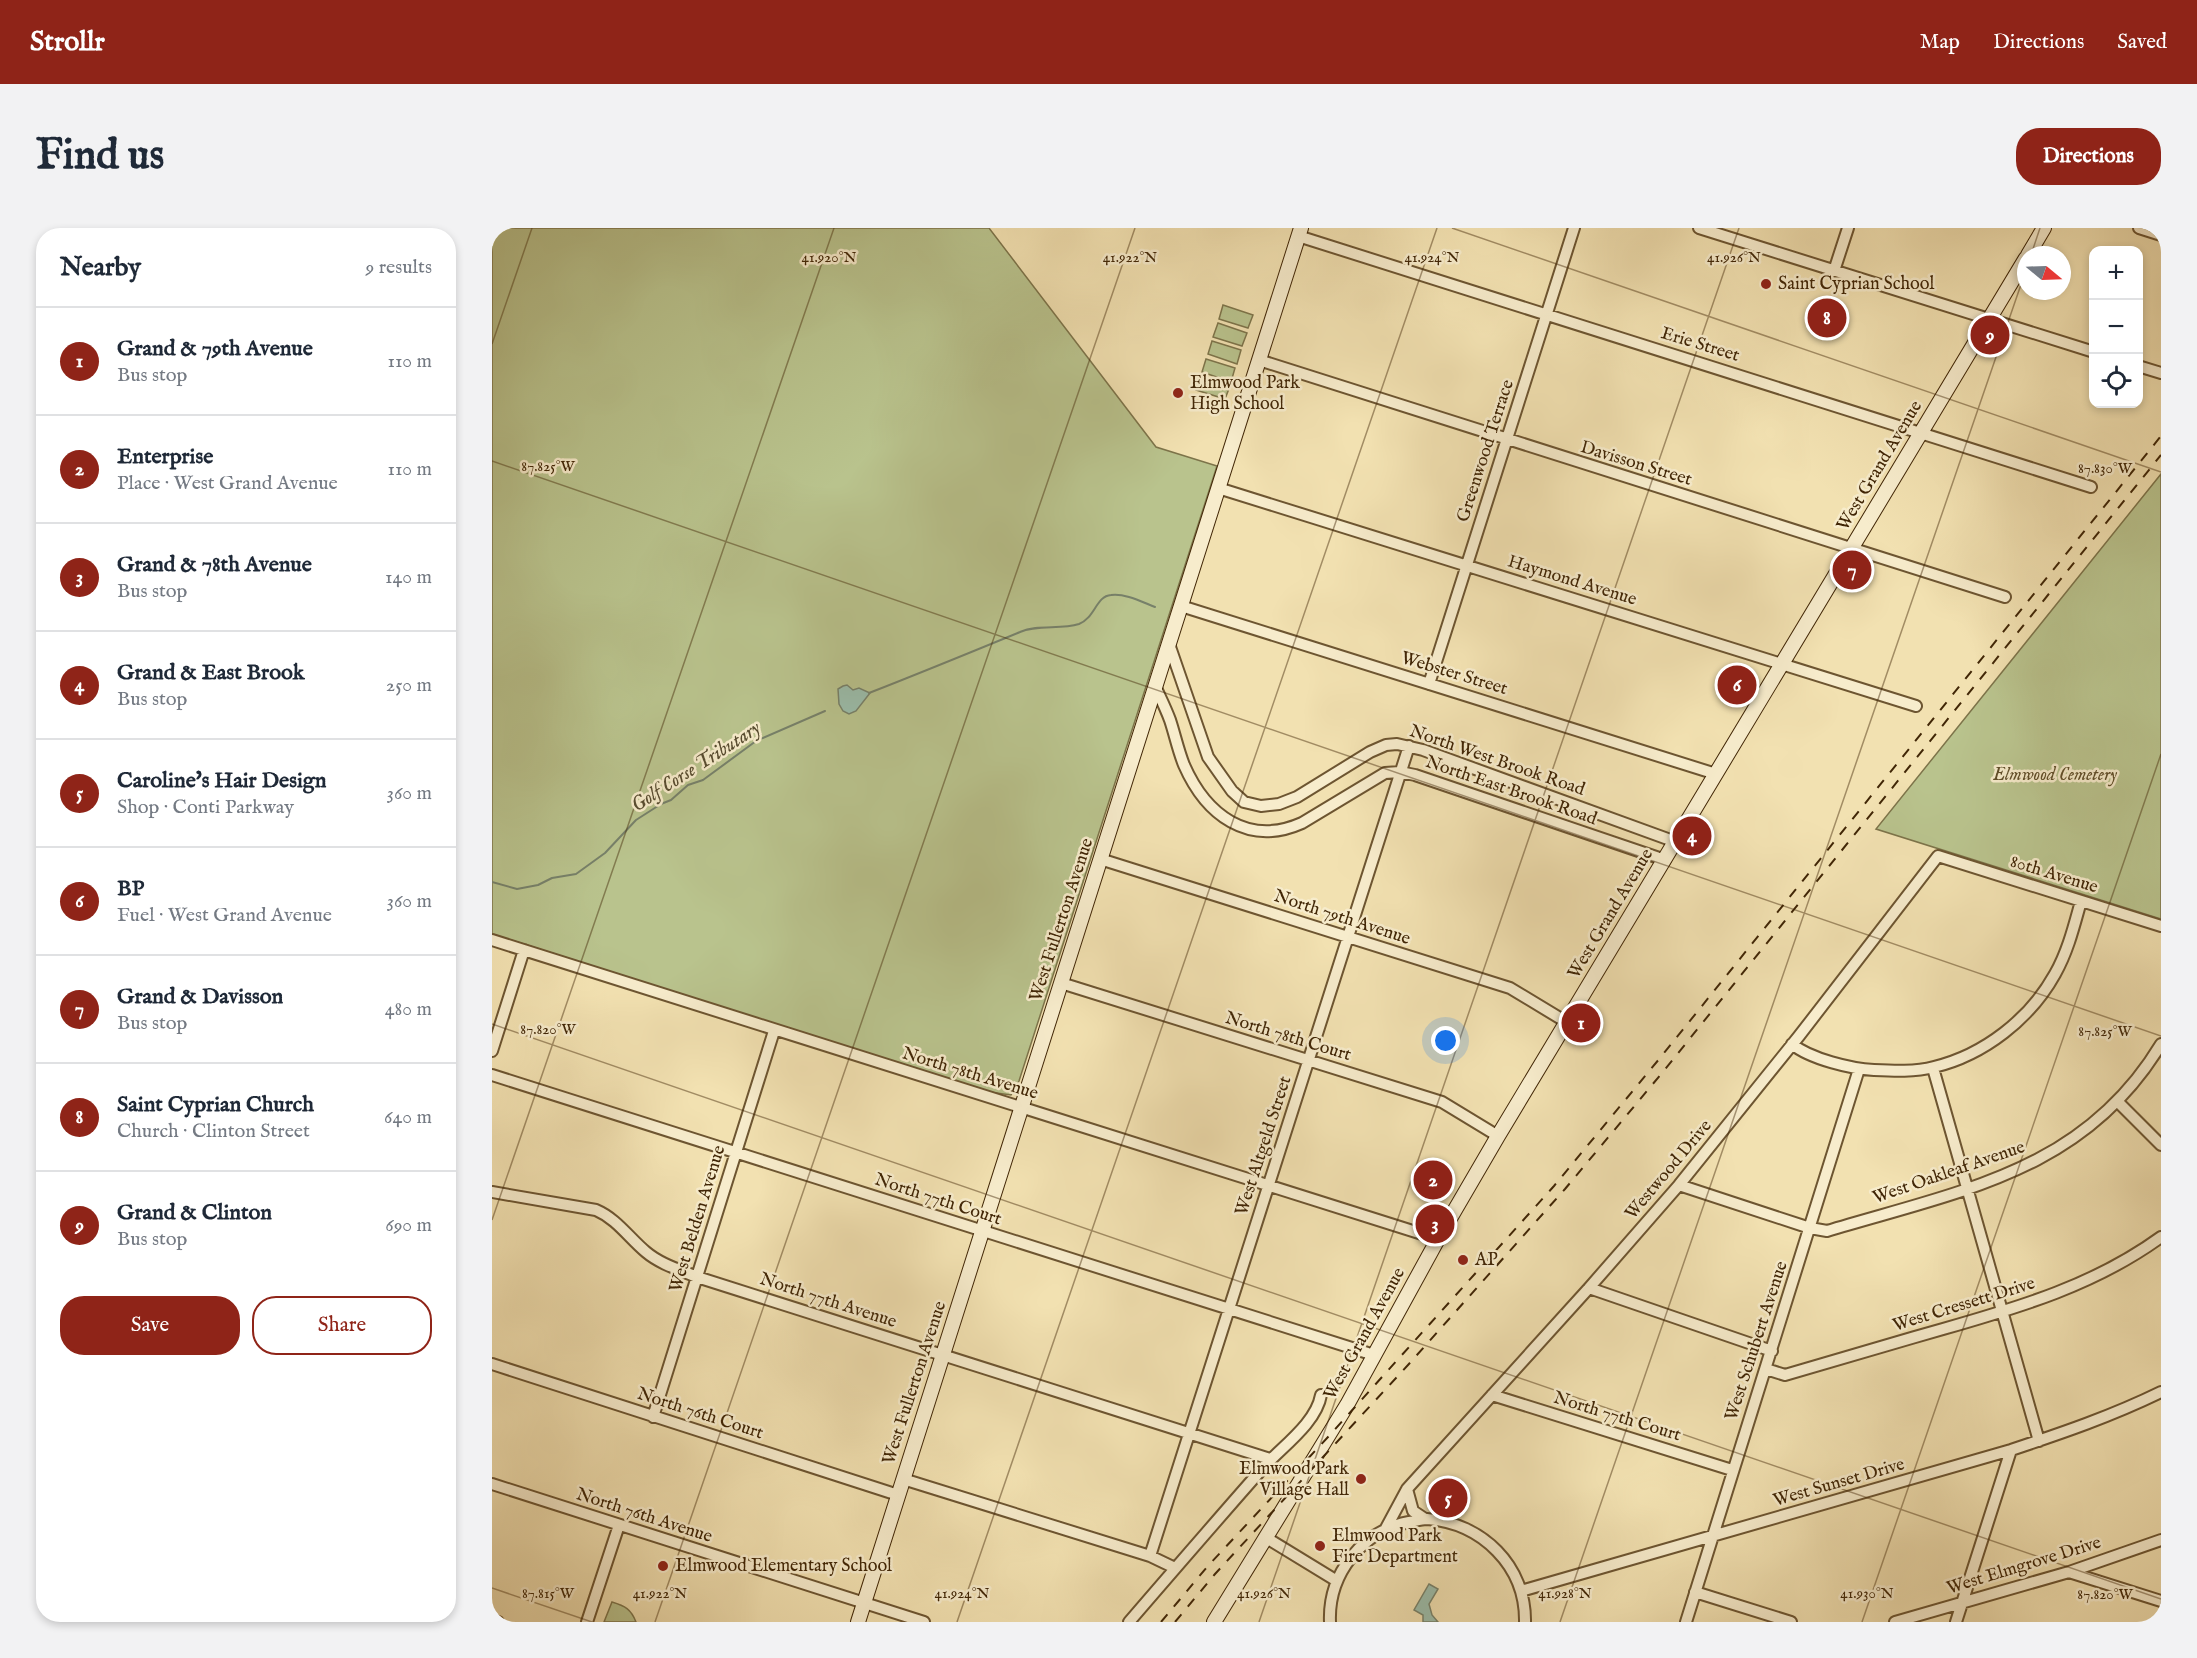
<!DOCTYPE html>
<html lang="en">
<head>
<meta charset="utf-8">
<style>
  body { margin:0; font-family:"IM FELL English",serif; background:#f2f2f3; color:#1f2937 }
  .controls { position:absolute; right:18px; top:18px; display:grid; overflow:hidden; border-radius:12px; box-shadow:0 3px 9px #0003 }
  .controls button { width:54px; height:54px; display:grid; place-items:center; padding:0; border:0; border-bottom:2px solid #e0e1e3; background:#fff; color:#1f2937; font:30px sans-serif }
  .compass { position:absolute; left:1525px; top:18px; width:54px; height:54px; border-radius:50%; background:#fff; box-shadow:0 3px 9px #0003; rotate:109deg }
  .you { position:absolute; left:954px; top:813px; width:21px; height:21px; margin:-15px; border:4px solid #fff; border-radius:50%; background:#1a73e8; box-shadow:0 0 0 9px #1a73e833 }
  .badge { display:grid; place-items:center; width:39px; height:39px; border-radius:50%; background:#8f2418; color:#fff; font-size:20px; font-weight:700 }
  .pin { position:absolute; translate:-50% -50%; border:3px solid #fff; box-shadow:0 2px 6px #0006 }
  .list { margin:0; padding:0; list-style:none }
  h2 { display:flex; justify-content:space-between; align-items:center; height:78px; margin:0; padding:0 24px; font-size:26px }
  h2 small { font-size:20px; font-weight:400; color:#747a83 }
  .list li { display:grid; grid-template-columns:39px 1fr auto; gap:18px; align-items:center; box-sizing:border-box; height:108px; padding:0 24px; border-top:2px solid #e0e1e3 }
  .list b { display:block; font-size:22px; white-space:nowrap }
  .list p { margin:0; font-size:20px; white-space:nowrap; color:#747a83 }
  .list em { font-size:20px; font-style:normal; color:#747a83 }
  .actions { display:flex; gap:12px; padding:18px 24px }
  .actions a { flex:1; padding:14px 0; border:2px solid #8f2418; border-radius:24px; text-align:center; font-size:21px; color:#8f2418 }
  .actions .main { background:#8f2418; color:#fff }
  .icon { flex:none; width:33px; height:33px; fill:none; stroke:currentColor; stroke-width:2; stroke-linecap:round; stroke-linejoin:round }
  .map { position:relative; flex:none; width:1669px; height:1394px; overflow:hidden; border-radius:24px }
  header { display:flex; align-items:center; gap:36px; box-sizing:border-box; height:84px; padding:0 30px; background:#8f2418; color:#fff }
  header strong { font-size:28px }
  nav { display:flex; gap:33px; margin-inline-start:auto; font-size:21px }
  .intro { display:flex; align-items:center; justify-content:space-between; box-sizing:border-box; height:144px; padding:0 36px }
  h1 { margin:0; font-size:42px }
  .button { padding:15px 27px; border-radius:24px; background:#8f2418; color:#fff; font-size:21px; font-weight:700 }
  main { display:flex; gap:36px; padding:0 36px }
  aside { flex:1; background:#fff; border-radius:24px; box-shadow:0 3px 9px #0003 }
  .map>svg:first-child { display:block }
  .green { fill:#b9c38d; stroke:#7d744a; stroke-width:1.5 }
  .water { fill:#9bbeac; stroke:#77816a; stroke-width:1.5 }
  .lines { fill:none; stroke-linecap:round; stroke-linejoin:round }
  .stream { stroke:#77816a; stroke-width:2 }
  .street-casing { stroke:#6d5531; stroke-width:14 }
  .secondary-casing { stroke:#412606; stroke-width:16 }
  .street { stroke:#f7eccc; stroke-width:10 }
  .secondary { stroke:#f7eccc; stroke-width:14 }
  .rail { stroke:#412606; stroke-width:2; stroke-dasharray:10 10; stroke-linecap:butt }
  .ticks { fill:none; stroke:#412606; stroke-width:1.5; stroke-opacity:0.45 }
  .poi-dot { fill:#8f2418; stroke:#f7eccc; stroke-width:2 }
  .labels { text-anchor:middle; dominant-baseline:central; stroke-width:5; stroke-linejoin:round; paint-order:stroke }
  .poi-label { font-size:18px; fill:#412606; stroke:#f7eccc; text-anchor:start }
  .street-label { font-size:18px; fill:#412606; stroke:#f7eccc }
  .park-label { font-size:18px; font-style:italic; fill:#5f4d28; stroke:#f7eccc }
  .water-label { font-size:20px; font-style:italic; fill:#584c30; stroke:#f7eccc }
  .ticks-label { font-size:15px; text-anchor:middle; fill:#412606; stroke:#f7eccc; stroke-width:5; stroke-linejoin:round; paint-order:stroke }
</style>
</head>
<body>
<header>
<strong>Strollr</strong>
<nav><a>Map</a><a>Directions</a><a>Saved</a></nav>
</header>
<div class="intro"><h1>Find us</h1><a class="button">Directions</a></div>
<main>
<aside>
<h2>Nearby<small>9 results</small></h2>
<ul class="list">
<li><span class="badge">1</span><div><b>Grand &amp; 79th Avenue</b><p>Bus stop</p></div><em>110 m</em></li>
<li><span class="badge">2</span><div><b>Enterprise</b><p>Place · West Grand Avenue</p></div><em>110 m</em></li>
<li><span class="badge">3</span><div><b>Grand &amp; 78th Avenue</b><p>Bus stop</p></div><em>140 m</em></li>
<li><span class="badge">4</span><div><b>Grand &amp; East Brook</b><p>Bus stop</p></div><em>250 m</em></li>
<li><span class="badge">5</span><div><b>Caroline's Hair Design</b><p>Shop · Conti Parkway</p></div><em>360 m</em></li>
<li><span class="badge">6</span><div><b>BP</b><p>Fuel · West Grand Avenue</p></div><em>360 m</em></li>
<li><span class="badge">7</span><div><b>Grand &amp; Davisson</b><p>Bus stop</p></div><em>480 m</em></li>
<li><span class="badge">8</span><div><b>Saint Cyprian Church</b><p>Church · Clinton Street</p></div><em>640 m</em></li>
<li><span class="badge">9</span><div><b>Grand &amp; Clinton</b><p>Bus stop</p></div><em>690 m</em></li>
</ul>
<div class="actions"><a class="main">Save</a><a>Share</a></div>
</aside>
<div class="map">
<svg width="1669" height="1394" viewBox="0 0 1669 1394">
  <rect width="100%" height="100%" fill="#f2e1b1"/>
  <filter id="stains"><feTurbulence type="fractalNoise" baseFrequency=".00333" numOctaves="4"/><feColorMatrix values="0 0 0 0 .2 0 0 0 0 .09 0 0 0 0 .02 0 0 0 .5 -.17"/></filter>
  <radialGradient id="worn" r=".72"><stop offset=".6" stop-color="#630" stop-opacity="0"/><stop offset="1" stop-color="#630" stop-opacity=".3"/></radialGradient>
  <!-- green -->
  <path class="green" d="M0 0H497L664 219 725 238 527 853 519 867 497 864 0 706Z
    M731 77 761 87 756 100 727 91Z
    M726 95 755 105 750 118 721 109Z
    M720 113 749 122 745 136 716 126Z
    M714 131 743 140 739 154 710 144Z
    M709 148 738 158 733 171 704 162Z
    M1669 246V691L1384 601Z
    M120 1374C133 1378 139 1381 144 1394H112Z"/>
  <!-- water -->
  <path class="water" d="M355 457 361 462 367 460 378 465 364 483 357 486 351 483 347 476 346 461 351 458Z
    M937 1356 946 1361 937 1376 940 1387 946 1394H931V1387L922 1382Z"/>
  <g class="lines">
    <!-- stream -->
    <path class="stream" d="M377 465C428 445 477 425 528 404 546 396 568 402 587 396 603 390 604 368 619 367 633 365 650 374 663 379
      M0 654 25 661 46 657 60 650 84 646 113 625 144 592 169 576 179 572 196 557 211 552 264 513 333 483"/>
    <defs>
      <path id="street" d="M1207 0 1602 124
        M1647 0 1669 7
        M806 8 1599 259
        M1342 43 1356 0
        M767 132 1513 369
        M1646 138 1669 145
        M726 260 1424 478
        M689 378 1224 546
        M677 416 716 529 740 563 752 574 769 578 787 576 805 569 878 524 894 517 905 516 931 522 1184 614
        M937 456 1082 0
        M663 458C668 469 674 481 678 492 683 507 686 522 692 537 714 587 756 619 810 595L893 545 908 544 923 547 1173 632
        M608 631 1018 760 1076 795
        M0 712 946 1011
        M569 755 950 874 1006 908
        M1300 816C1318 831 1360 841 1382 842 1402 843 1423 844 1442 839 1492 827 1538 791 1563 746 1576 723 1582 698 1589 673
        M0 823 32 722
        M1441 840 1547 1213
        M0 847 882 1127
        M1626 874 1669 917
        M1187 957 1318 1000 1335 1003C1467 963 1592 944 1669 816
        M0 964 104 982C125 991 137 1010 154 1024 168 1036 188 1042 205 1049L778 1231
        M1097 1060 1280 1123
        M0 1136 406 1267
        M1274 1141 1293 1147C1345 1132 1398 1116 1451 1101 1528 1079 1603 1057 1669 1009
        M1000 1167 1240 1242
        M161 1189 282 803
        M411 1251 658 1328 683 1340
        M0 1256 432 1394
        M915 1261 921 1283 933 1291
        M893 1302 915 1261 1097 1060 1187 957 1307 808 1446 628 1669 698
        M773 1309 845 1353
        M658 1328 917 518
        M1577 1344 1669 1373
        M1029 1363 1519 1222C1570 1205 1620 1188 1669 1164
        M1203 1364 1299 1394
        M0 1392 6 1394
        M95 1394 127 1297
        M637 1394C681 1343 725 1292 770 1241 788 1220 824 1196 829 1167
        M838 1394C836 1346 870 1303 917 1294 923 1293 929 1291 935 1291 990 1295 1034 1338 1033 1394
        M1194 1394 1367 841
        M1403 1394 1577 1344 1669 1312
        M1464 1394 1519 1222"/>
      <path id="secondary" d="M1536 27 1552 0
        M366 1394 809 0
        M722 1394 855 1177 946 1011 1006 908 1534 30"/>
    </defs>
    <!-- street casing -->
    <use href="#street" class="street-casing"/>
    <!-- secondary casing -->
    <use href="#secondary" class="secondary-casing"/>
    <!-- street -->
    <use href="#street" class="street"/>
    <!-- secondary -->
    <use href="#secondary" class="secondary"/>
    <!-- rail -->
    <path class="rail" d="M669 1394 715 1339 836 1209 1062 958 1168 830 1669 208
      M683 1394 723 1346 916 1137 1073 961 1170 845 1669 227"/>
  </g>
  <!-- ticks -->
  <path class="ticks" d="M960 0 1669 244M1539 27 1548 0M0 116 40 0M0 233 1669 808M0 796 1669 1371M0 992 342 0M0 1360 100 1394M163 1394 643 0M465 1394 945 0M767 1394 1247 0M1068 1394 1534 42M1370 1394 1669 526"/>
  <!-- markers -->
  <g class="poi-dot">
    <circle cx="1274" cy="56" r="6"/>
    <circle cx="686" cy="165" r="6"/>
    <circle cx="971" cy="1032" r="6"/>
    <circle cx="869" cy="1251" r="6"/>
    <circle cx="828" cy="1318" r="6"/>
    <circle cx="171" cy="1338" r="6"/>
  </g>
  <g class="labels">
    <!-- poi labels -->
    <g class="poi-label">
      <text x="1286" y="56">Saint Cyprian School</text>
      <text x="698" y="155">Elmwood Park<tspan x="698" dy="21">High School</tspan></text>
      <text x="983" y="1032">AP</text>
      <text x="857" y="1241" text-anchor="end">Elmwood Park<tspan x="857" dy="21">Village Hall</tspan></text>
      <text x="840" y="1308">Elmwood Park<tspan x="840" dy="21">Fire Department</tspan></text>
      <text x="183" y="1338">Elmwood Elementary School</text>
    </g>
    <!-- street labels -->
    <g class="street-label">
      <text transform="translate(1208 117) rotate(17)">Erie Street</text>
      <text transform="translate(994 223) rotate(-72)">Greenwood Terrace</text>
      <text transform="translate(1144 236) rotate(17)">Davisson Street</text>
      <text transform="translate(1388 238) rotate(-59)">West Grand Avenue</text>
      <text transform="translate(1080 353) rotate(17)">Haymond Avenue</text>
      <text transform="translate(962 446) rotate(17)">Webster Street</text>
      <text transform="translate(1005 533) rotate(19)">North West Brook Road</text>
      <text transform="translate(1019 563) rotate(19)">North East Brook Road</text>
      <text transform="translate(1562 647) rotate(17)">80th Avenue</text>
      <text transform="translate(1119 686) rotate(-59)">West Grand Avenue</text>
      <text transform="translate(850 690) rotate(18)">North 79th Avenue</text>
      <text transform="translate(570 692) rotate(-72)">West Fullerton Avenue</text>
      <text transform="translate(796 809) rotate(17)">North 78th Court</text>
      <text transform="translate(478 846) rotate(17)">North 78th Avenue</text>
      <text transform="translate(772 918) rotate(-72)">West Altgeld Street</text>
      <text transform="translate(1177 942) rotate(-50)">Westwood Drive</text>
      <text transform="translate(1457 945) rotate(-19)">West Oakleaf Avenue</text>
      <text transform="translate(446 972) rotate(18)">North 77th Court</text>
      <text transform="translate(206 991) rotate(-73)">West Belden Avenue</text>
      <text transform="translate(336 1073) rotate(18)">North 77th Avenue</text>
      <text transform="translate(1472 1077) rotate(-17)">West Cressett Drive</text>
      <text transform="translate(873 1106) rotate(-61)">West Grand Avenue</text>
      <text transform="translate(1265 1113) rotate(-72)">West Schubert Avenue</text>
      <text transform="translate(423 1155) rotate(-72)">West Fullerton Avenue</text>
      <text transform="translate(208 1186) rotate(18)">North 76th Court</text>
      <text transform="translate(1125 1189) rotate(17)">North 77th Court</text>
      <text transform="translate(1347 1255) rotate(-16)">West Sunset Drive</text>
      <text transform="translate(152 1288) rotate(18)">North 76th Avenue</text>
      <text transform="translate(1532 1338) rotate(-17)">West Elmgrove Drive</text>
    </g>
    <!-- park labels -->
    <g class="park-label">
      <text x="1563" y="547">Elmwood Cemetery</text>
    </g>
    <!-- water labels -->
    <g class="water-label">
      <text transform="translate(204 539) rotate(-33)">Golf Corse Tributary</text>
    </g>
  </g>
  <g class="ticks-label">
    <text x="337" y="34">41.920°N</text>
    <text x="1242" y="34">41.926°N</text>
    <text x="638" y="34">41.922°N</text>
    <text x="940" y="34">41.924°N</text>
    <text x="56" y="243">87.825°W</text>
    <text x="1613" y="245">87.830°W</text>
    <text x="56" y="806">87.820°W</text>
    <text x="1613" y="808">87.825°W</text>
    <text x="56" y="1370">87.815°W</text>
    <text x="168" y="1370">41.922°N</text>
    <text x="470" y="1370">41.924°N</text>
    <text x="772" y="1370">41.926°N</text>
    <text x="1073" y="1370">41.928°N</text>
    <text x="1375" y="1370">41.930°N</text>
    <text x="1613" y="1371">87.820°W</text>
  </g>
  <rect width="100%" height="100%" filter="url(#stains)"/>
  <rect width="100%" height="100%" fill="url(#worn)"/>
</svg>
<div class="controls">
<button>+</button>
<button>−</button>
<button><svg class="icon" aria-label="locate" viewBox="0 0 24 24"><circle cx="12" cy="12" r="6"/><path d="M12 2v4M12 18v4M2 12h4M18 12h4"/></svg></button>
</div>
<svg class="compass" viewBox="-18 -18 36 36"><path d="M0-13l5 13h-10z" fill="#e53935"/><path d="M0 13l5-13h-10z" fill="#747a83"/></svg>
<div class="you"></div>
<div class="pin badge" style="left:1089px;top:795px">1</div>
<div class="pin badge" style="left:941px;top:952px">2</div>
<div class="pin badge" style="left:943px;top:996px">3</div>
<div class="pin badge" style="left:1200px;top:608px">4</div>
<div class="pin badge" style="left:956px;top:1270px">5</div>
<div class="pin badge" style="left:1245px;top:457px">6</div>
<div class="pin badge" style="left:1360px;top:342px">7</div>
<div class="pin badge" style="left:1335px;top:90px">8</div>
<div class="pin badge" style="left:1498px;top:107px">9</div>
</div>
</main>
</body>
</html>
